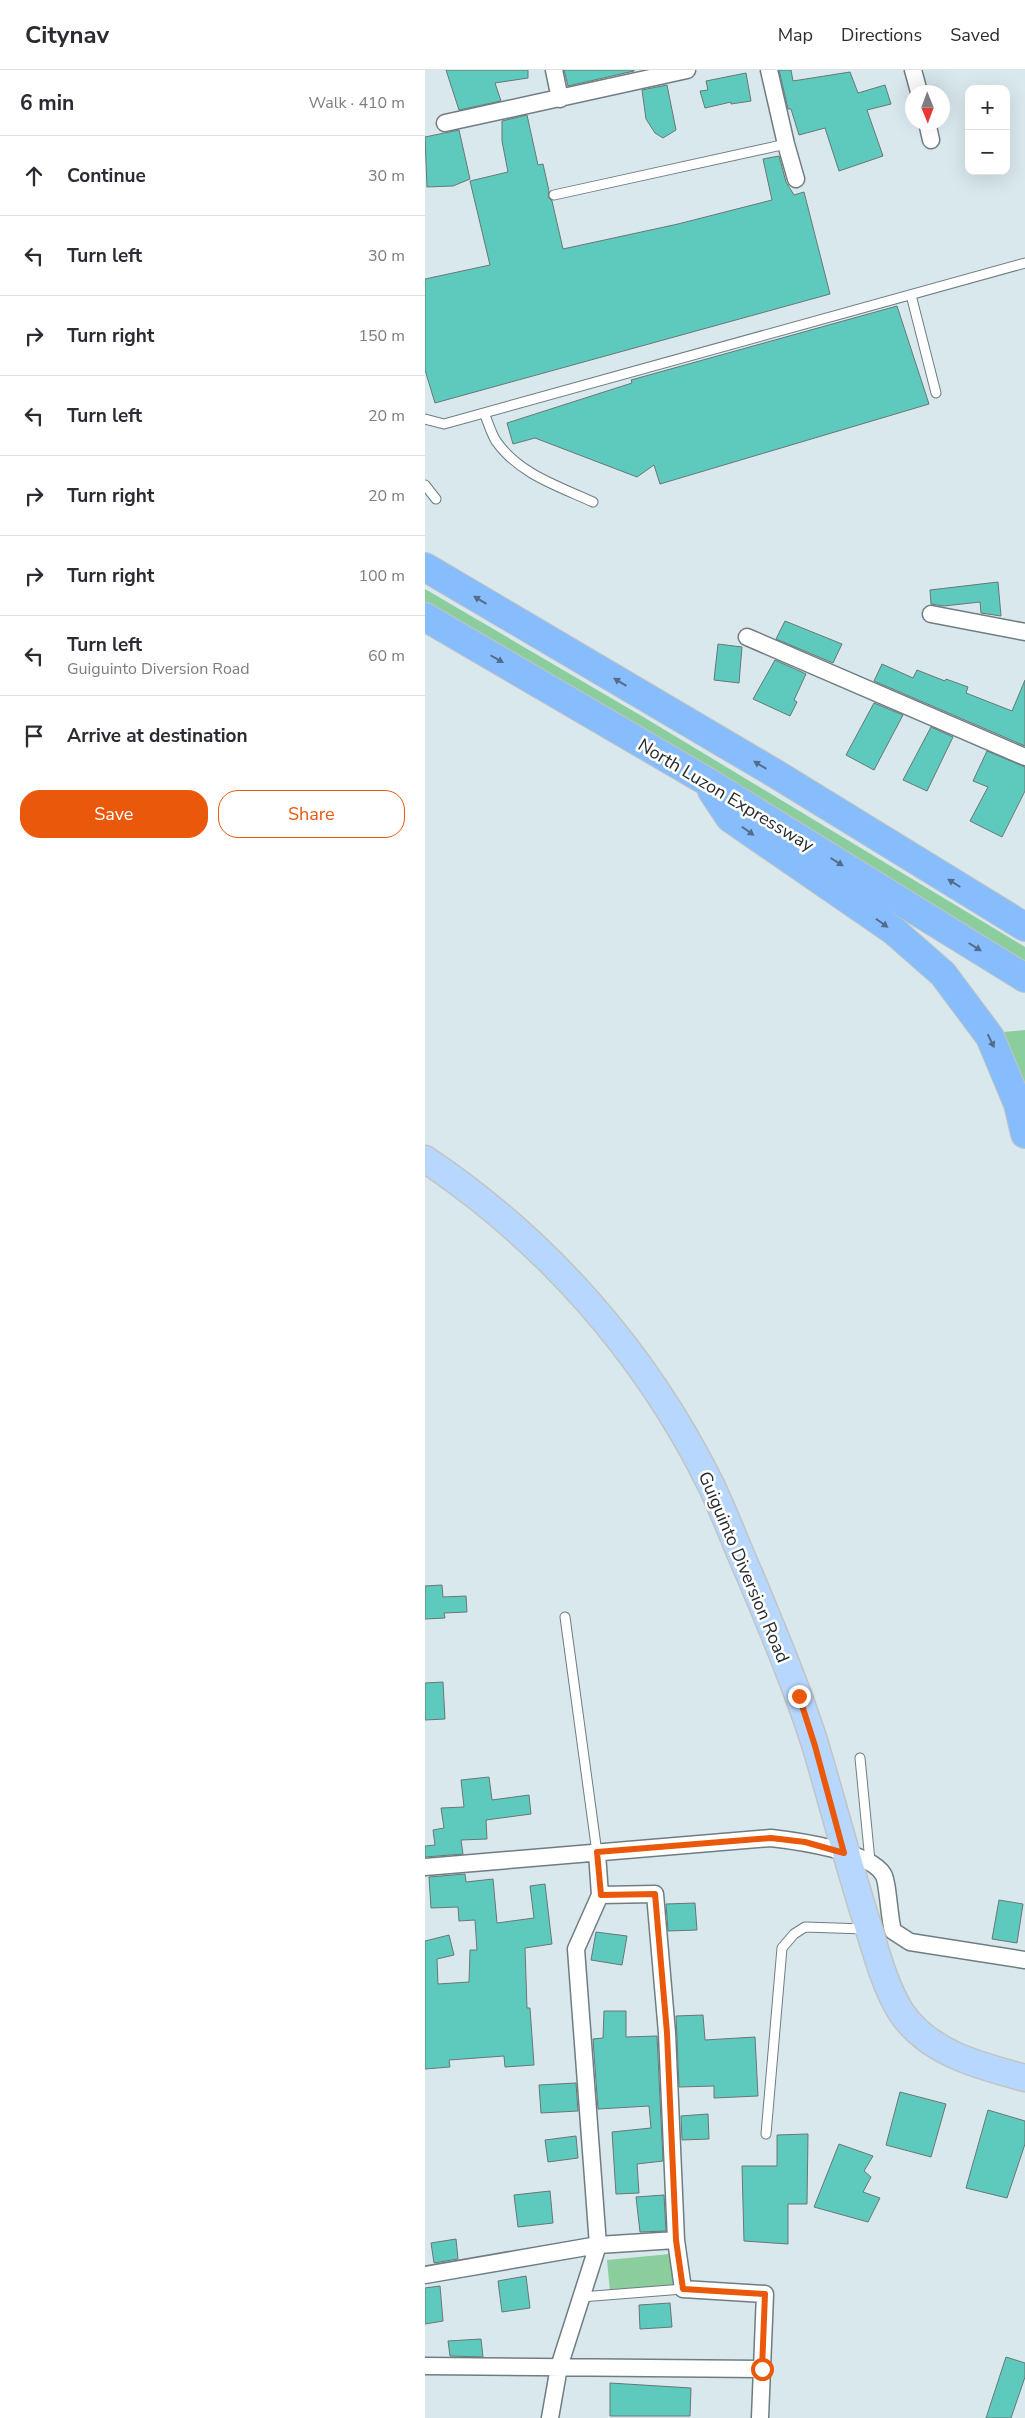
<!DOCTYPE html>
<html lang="en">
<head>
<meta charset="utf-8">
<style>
  body { margin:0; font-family:"Nunito Sans",sans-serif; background:#f7f7f7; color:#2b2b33 }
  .controls { position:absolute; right:15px; top:15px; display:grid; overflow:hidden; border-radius:10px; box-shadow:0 5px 20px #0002 }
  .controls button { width:45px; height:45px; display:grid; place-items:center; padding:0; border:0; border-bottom:1px solid #e1e1e2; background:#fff; color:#2b2b33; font:25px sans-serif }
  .compass { position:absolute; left:480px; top:15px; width:45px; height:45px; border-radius:50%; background:#fff; box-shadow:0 5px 20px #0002; rotate:179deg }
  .stop { position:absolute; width:15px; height:15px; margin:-11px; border:4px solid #ea580c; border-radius:50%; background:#fff }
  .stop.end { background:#ea580c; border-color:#fff; box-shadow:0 1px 5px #0008 }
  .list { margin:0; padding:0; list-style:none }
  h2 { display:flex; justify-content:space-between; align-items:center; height:65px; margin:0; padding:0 20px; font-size:21px }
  h2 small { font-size:16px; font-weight:400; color:#7c7c81 }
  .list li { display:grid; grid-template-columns:32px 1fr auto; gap:15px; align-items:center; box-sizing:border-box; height:80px; padding:0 20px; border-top:1px solid #e1e1e2 }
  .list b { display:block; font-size:19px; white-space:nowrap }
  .list p { margin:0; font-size:16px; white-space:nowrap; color:#7c7c81 }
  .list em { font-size:16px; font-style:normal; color:#7c7c81 }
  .actions { display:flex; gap:10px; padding:15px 20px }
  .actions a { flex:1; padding:11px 0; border:1px solid #ea580c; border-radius:20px; text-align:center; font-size:18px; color:#ea580c }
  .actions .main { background:#ea580c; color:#fff }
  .icon { flex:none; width:28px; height:28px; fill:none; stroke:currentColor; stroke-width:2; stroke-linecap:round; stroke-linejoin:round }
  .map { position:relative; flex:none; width:600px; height:2348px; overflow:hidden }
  header { display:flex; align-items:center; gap:30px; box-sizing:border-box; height:70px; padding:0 25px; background:#fff; border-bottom:1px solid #e1e1e2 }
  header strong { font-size:24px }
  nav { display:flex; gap:28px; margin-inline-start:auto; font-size:18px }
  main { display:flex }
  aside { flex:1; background:#fff }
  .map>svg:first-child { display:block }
  .green { fill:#8bcd9d }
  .building { fill:#5ecabe; stroke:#687775 }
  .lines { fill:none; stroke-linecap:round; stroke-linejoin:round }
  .lane-casing { stroke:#6f7d82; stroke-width:11 }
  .street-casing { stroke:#6f7d82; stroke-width:19 }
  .primary-casing { stroke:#c2c4c4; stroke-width:29 }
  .highway-casing { stroke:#c2c4c4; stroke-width:30 }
  .lane { stroke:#fff; stroke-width:9 }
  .street { stroke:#fff; stroke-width:16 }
  .primary { stroke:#b8d7fe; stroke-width:26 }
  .highway { stroke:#88bdfd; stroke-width:28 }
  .oneway { fill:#526d8b }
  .route { stroke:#ea580c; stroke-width:6 }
  .labels { text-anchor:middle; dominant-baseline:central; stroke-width:5; stroke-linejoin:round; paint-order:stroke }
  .street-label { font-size:18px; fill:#252b2d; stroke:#fff }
</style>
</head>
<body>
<header>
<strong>Citynav</strong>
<nav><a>Map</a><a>Directions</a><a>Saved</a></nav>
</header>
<main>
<aside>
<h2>6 min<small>Walk · 410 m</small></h2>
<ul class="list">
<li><svg class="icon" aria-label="ahead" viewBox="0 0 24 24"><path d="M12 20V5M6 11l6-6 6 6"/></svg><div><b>Continue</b></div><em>30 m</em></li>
<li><svg class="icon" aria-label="left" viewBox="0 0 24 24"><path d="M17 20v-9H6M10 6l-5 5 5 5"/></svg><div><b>Turn left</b></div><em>30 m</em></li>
<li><svg class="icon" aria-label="right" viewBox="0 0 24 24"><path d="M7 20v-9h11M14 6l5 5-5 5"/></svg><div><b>Turn right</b></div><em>150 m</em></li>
<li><svg class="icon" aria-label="left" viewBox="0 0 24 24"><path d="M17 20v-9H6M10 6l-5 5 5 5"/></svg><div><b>Turn left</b></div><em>20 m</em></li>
<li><svg class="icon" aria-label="right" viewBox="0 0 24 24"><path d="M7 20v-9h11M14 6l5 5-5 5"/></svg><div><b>Turn right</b></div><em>20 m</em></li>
<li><svg class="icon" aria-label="right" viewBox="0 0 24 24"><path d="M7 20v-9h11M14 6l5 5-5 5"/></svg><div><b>Turn right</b></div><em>100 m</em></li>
<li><svg class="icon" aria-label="left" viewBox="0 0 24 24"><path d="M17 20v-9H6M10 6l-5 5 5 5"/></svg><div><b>Turn left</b><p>Guiguinto Diversion Road</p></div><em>60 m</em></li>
<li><svg class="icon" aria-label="arrive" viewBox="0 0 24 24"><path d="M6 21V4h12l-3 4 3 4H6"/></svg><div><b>Arrive at destination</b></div></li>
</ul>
<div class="actions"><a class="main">Save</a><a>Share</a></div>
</aside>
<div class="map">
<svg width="600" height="2348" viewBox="0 0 600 2348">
  <rect width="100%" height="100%" fill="#d9e8ed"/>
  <!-- green -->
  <path class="green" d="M0 519 215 645 600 877V900L0 543Z
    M600 960V1036L576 970 578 962Z
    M245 2184 248 2216 185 2222 182 2190Z"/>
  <!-- building -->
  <path class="building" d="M21 0H103V8L70 13 76 31 34 40Z
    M139 0H209V1L143 16Z
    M354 0H366L368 11 425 2 433 23 460 15 466 34 442 40 458 86 414 101 400 58 374 65 366 39H363Z
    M321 3 326 31 306 34V32L280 38 275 21 283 20 281 11Z
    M242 15 251 60 238 68 230 63 221 49 217 20Z
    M102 45 113 95 118 94 124 121 123 127 127 131 138 179 253 154 347 130 338 89 354 86 361 112 369 125 379 122 405 224 10 333 0 300V209L65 195 45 111 83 102 77 71V51Z
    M34 60 45 109 28 116 2 117 0 67Z
    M472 236 504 334 235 414 229 395 212 407 110 368 88 374 82 353 207 313 206 310Z
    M573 512 576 546 556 543 555 532 519 536 506 534 505 520Z
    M360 551 417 574 408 593 351 569Z
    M293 574 317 577 314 613 289 610Z
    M350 590 381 604 369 630 372 632 365 646 328 629Z
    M457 594 488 608 492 600 520 611 521 609 543 617 541 623 587 641 600 610V676L449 611Z
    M449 633 478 645 449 700 421 685Z
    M506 657 528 667 502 721 478 710Z
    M562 681 600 697V721L577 767 545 751 563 717 548 711Z
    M17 1515 18 1527 41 1526 42 1542 19 1543 20 1548 0 1549V1516Z
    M18 1612 20 1649 0 1650V1613Z
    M64 1707 67 1730 104 1725 106 1744 61 1750 62 1769 36 1770 38 1784 0 1787V1776L10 1775 8 1760 19 1758 16 1738 39 1737 36 1710Z
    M40 1804 41 1812 68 1809 72 1853 109 1848 105 1816 120 1814 127 1874 100 1878 102 1938H105L109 1995 80 1997 79 1986 24 1990 25 1997 0 1999V1871L24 1865 29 1885 12 1889 13 1914 44 1912 45 1880H52L50 1850 34 1851 33 1837 6 1838 4 1807Z
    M574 1830 598 1834 592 1873 567 1869Z
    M270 1833 272 1860 243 1861 241 1834Z
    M171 1862 202 1866 197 1895 166 1890Z
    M179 1941H201V1967L232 1966 238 2091 212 2094 214 2123 191 2124 187 2062 226 2058 224 2036 173 2039 168 1969 178 1968Z
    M278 1945 280 1970 330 1967 333 2026 289 2028V2016L254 2017 251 1946Z
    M151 2013 153 2041 116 2043 114 2015Z
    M475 2022 521 2034 506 2087 461 2075Z
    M563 2040 600 2051V2074L582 2128 541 2118Z
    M283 2044 284 2069 257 2070 256 2046Z
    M383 2064 382 2134H363V2174L319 2171 317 2096H352V2065Z
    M151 2066 153 2088 123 2092 120 2070Z
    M414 2074 448 2086 439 2101 446 2107 438 2122 455 2128 443 2152 389 2137Z
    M125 2121 128 2153 93 2157 89 2125Z
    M239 2125 241 2161 215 2162 211 2127Z
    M31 2169 33 2189 9 2193 6 2173Z
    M101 2206 105 2238 77 2242 73 2211Z
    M15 2216 18 2251 0 2254V2218Z
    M245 2233 247 2257 215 2259 214 2235Z
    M56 2269 58 2287 25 2286 23 2271Z
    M581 2287 600 2293V2307L586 2348H561Z
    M185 2313 266 2318 265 2346H185Z"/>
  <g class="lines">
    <defs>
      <path id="lane" d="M129 125 361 74
        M486 225 511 323
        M59 343C63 352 66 363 71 371 94 404 133 416 168 432
        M0 349 19 354 600 193
        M0 415 11 429
        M140 1547 172 1783
        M435 1688 445 1791
        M341 2064 357 1878 369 1864 380 1857 440 1859
        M156 2227 258 2219"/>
      <path id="street" d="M129 0 135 29
        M344 0 361 74 371 109
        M488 0 494 22
        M502 52 506 70
        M20 53 262 0
        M506 544 600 562
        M322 567 600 687
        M0 1797 346 1768C372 1771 444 1781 458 1804 463 1811 464 1848 468 1861L485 1872 600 1890
        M175 1825 230 1824 242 1963 251 2170 258 2219 340 2224 335 2348
        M0 2205 173 2175 251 2170
        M0 2296 337 2299
        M125 2348 134 2297 173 2175 151 1879 175 1825 172 1783"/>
      <path id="primary" d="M0 1089C121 1170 220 1282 285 1413 300 1444 312 1477 326 1508 349 1563 372 1618 390 1674 408 1735 424 1796 443 1856 452 1885 460 1916 476 1942 503 1983 555 1996 600 2008"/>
      <path id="highway" d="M0 497 351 704 600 857
        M0 547 281 711 600 908
        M287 721 305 748 469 861 518 904 565 967 593 1034 600 1064"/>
    </defs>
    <!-- lane casing -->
    <use href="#lane" class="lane-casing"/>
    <!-- street casing -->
    <use href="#street" class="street-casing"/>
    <!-- primary casing -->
    <use href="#primary" class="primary-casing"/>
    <!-- highway casing -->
    <use href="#highway" class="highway-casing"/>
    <!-- lane -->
    <use href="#lane" class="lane"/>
    <!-- street -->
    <use href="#street" class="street"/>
    <!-- primary -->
    <use href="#primary" class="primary"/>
    <!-- highway -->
    <use href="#highway" class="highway"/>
  </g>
  <!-- one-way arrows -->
  <defs><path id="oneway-solid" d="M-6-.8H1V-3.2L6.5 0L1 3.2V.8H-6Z" transform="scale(1.25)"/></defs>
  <g class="oneway">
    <use href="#oneway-solid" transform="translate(55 530) rotate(-149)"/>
    <use href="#oneway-solid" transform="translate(72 589) rotate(30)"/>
    <use href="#oneway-solid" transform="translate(195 612) rotate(-149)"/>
    <use href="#oneway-solid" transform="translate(335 695) rotate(-149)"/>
    <use href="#oneway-solid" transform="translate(323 761) rotate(35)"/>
    <use href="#oneway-solid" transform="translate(412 792) rotate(32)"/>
    <use href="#oneway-solid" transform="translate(529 813) rotate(-148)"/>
    <use href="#oneway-solid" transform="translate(457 853) rotate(35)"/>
    <use href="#oneway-solid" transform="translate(550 877) rotate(32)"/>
    <use href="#oneway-solid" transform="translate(566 971) rotate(64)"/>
  </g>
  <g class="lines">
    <!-- route -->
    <path class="route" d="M337 2299 340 2224 258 2219 251 2170 242 1963 230 1824 176 1825 172 1782 346 1768 380 1772 419 1783 390 1676 374 1626"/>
  </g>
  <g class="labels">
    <!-- street labels -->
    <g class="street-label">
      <text transform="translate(301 725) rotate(31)">North Luzon Expressway</text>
      <text transform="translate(319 1497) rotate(67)">Guiguinto Diversion Road</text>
    </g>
  </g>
</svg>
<div class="controls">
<button>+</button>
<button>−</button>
</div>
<svg class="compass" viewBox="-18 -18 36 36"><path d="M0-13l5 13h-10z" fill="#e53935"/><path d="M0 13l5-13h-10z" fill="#7c7c81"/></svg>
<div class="stop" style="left:337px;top:2299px"></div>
<div class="stop end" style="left:374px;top:1626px"></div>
</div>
</main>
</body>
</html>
